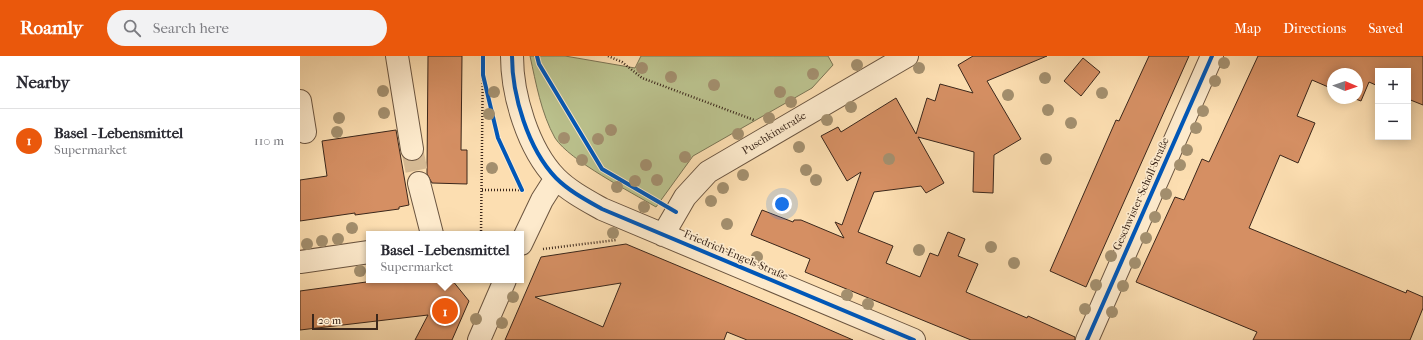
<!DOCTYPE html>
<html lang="en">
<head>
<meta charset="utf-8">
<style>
  body { margin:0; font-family:"IM FELL French Canon",serif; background:#f2f2f3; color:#2b2b33 }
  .controls { position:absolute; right:12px; top:12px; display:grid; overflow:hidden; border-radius:0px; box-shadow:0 2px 10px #0003 }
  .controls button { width:36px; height:36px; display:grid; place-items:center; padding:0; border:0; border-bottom:1px solid #e1e1e2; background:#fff; color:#2b2b33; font:20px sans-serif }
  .compass { position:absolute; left:1027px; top:12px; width:36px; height:36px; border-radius:50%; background:#fff; box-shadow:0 2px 10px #0003; rotate:92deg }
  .scale { position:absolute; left:12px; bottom:10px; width:66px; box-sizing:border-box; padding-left:4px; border:2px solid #3b271b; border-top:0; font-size:11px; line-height:14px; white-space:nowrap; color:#3b271b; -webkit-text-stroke:3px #fdeacc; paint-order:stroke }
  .you { position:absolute; left:482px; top:148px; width:14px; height:14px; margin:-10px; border:3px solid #fff; border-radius:50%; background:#1a73e8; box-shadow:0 0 0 6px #1a73e833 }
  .badge { display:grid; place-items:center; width:26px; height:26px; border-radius:50%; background:#ea580c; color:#fff; font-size:13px; font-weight:700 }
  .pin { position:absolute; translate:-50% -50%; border:2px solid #fff; box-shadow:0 1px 4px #0006 }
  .popup { position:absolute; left:66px; top:175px; width:158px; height:52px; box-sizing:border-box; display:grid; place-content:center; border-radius:0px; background:#fff; filter:drop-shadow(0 1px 3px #0005); font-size:13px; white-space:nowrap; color:#7c7c81 }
  .popup b { font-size:15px; color:#2b2b33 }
  .popup::after { content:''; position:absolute; left:50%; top:100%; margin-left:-8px; border:8px solid transparent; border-top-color:#fff }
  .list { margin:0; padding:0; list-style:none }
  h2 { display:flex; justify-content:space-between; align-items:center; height:52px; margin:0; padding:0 16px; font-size:17px }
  h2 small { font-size:13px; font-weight:400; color:#7c7c81 }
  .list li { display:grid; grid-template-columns:26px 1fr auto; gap:12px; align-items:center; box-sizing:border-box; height:64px; padding:0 16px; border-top:1px solid #e1e1e2 }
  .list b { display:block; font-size:15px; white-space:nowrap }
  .list p { margin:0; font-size:13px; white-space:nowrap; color:#7c7c81 }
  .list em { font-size:13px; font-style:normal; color:#7c7c81 }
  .icon { flex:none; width:22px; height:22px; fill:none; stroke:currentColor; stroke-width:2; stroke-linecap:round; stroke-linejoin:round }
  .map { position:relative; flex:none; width:1123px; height:284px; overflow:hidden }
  header { display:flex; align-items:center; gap:24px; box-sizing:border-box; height:56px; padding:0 20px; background:#ea580c; color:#fff }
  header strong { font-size:19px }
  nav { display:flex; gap:22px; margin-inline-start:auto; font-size:14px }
  .search { width:280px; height:36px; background:#f2f2f3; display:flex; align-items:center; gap:10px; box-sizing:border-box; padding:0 14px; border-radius:22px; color:#7c7c81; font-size:15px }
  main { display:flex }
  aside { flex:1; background:#fff }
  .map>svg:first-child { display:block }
  .grass { fill:#bbc28e; stroke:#7b7454 }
  .building { fill:#d58f63; stroke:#3b271b; fill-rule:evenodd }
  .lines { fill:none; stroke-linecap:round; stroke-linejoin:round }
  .minor-tunnel { stroke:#d5b993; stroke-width:22; stroke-dasharray:22 11; stroke-linecap:butt }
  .minor-casing { stroke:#6b5540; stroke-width:24 }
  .path { stroke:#3b271b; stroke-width:2.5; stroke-dasharray:1 2; stroke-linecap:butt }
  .minor { stroke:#fdeacc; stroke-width:22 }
  .cycleway-casing { stroke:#fdeacc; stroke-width:6 }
  .cycleway { stroke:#0057b8; stroke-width:4 }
  .tree { fill:#a38f6e }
  .labels { text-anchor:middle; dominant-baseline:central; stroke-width:3.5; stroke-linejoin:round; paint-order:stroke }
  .street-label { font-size:11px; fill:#3b271b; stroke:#fdeacc }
</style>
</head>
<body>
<header>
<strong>Roamly</strong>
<div class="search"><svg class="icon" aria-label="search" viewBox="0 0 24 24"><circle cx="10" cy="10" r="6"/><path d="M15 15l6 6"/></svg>Search here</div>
<nav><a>Map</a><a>Directions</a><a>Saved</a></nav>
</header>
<main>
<aside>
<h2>Nearby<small></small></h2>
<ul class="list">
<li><span class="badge">1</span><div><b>Basel - Lebensmittel</b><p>Supermarket</p></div><em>110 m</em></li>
</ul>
</aside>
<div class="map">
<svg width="1123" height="284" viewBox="0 0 1123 284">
  <rect width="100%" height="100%" fill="#fcdeb1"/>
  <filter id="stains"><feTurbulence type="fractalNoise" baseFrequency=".005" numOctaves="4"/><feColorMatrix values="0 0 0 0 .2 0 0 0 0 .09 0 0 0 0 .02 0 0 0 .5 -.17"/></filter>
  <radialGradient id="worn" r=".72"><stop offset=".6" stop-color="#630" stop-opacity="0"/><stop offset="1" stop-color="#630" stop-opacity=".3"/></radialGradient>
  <!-- grass -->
  <path class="grass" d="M230 0H265L335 12 341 0H528L533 9 512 32 393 100 356 151C331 136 270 105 255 82 241 57 236 27 230 0Z"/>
  <!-- building -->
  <path class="building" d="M128 0H162L161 94H167V128L132 127 127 118Z
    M673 0H747L687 25 721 83 694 99 693 137 673 136 674 96 618 81 644 127 626 137 621 130 574 136 558 176 593 190 586 207 620 221 630 197 638 200 648 176 665 183 658 200 678 208 666 236 727 262 728 260 775 281V284H671L505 216 510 203 451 179 462 154 493 166 494 164H501L544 182 535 166 542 169 561 116 547 125 521 80 538 71 541 76 596 42 616 78 627 42 635 45 640 28 673 37 658 9Z
    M849 0H889L786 231 750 215 816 64 819 65Z
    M958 0H1123V49L1108 43V15H1078V30L1069 26 1061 45 1053 42H1057V18H1033V33L1012 24 997 60 1015 67 998 107 980 99 949 172 1106 237 1107 234 1123 241V252L1110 284H953L957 276 836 226 875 141 884 144 902 103 909 106Z
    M783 2 800 16 781 40 764 25Z
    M96 74 109 149 99 151V153L55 159V157L0 165V124L27 120 22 85Z
    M326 188 498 260 553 284H447L427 276 424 284H205L241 201ZM321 227 303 271 235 241Z
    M81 224H152L169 245 152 284H115L128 259 0 274V235Z"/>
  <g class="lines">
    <!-- minor-tunnel -->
    <path class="minor-tunnel" d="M112 93 119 127"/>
    <defs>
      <path id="minor" d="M97 0 112 93
        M212 0C212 39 228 93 256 122 269 135 286 144 302 153L614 284
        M0 45 5 76
        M119 127 132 178
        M363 179 385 141 408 116 607 0
        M221 188 242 144 256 122
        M0 206 69 196
        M179 284 205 224
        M787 284 912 0"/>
    </defs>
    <!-- minor casing -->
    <use href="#minor" class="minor-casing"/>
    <!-- path -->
    <path class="path" d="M308 0 322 6 342 22 454 64
      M184 23 198 82 222 133
      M182 134H223
      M181 178 183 0
      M243 193 316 184"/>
    <!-- minor -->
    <use href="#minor" class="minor"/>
    <defs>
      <path id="cycleway" d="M183 0V19L198 82 222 134
        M212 0C212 39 228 93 256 122 269 135 286 144 302 153L614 284
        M237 0 239 8 302 113 376 156
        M787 284 912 0"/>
    </defs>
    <!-- cycleway casing -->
    <use href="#cycleway" class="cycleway-casing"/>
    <!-- cycleway -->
    <use href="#cycleway" class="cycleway"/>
  </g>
  <!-- trees -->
  <g class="tree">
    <circle cx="924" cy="7" r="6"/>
    <circle cx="557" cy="9" r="6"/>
    <circle cx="342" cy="12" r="6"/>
    <circle cx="619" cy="12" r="6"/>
    <circle cx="513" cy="18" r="6"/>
    <circle cx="371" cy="21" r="6"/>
    <circle cx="745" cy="22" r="6"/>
    <circle cx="915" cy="25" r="6"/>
    <circle cx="414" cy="29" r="6"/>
    <circle cx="83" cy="35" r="6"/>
    <circle cx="194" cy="36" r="6"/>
    <circle cx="480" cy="36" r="6"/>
    <circle cx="802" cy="37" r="6"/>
    <circle cx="708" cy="39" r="6"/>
    <circle cx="491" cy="46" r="6"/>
    <circle cx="551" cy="51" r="6"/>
    <circle cx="748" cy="54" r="6"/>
    <circle cx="903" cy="55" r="6"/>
    <circle cx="84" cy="57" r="6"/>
    <circle cx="189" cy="58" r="6"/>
    <circle cx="39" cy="62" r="6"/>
    <circle cx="469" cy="62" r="6"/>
    <circle cx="527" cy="64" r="6"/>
    <circle cx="771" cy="67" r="6"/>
    <circle cx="896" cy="72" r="6"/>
    <circle cx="311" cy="74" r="6"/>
    <circle cx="37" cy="76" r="6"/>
    <circle cx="438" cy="78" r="6"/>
    <circle cx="264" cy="82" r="6"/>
    <circle cx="298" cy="83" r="6"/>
    <circle cx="499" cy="91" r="6"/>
    <circle cx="887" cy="94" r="6"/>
    <circle cx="385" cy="101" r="6"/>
    <circle cx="589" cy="103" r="6"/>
    <circle cx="746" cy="103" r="6"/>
    <circle cx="282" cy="104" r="6"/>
    <circle cx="346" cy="109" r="6"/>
    <circle cx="880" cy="109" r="6"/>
    <circle cx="192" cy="112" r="6"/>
    <circle cx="506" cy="114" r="6"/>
    <circle cx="443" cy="119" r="6"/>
    <circle cx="357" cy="124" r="6"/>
    <circle cx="516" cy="124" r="6"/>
    <circle cx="335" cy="125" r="6"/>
    <circle cx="317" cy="131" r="6"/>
    <circle cx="423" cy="132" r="6"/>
    <circle cx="866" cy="138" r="6"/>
    <circle cx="411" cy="145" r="6"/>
    <circle cx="344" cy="151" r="6"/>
    <circle cx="855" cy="161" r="6"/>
    <circle cx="427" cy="168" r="6"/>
    <circle cx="52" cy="172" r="6"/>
    <circle cx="313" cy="177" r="6"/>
    <circle cx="846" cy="182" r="6"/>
    <circle cx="38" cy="183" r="6"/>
    <circle cx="22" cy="185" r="6"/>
    <circle cx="7" cy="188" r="6"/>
    <circle cx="691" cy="191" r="6"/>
    <circle cx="619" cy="194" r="6"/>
    <circle cx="811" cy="200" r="6"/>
    <circle cx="457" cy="201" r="6"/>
    <circle cx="714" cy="207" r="6"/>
    <circle cx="835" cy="207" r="6"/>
    <circle cx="60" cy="215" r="6"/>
    <circle cx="796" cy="229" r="6"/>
    <circle cx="823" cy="230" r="6"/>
    <circle cx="547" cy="239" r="6"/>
    <circle cx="213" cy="241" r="6"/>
    <circle cx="568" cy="248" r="6"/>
    <circle cx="785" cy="253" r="6"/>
    <circle cx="812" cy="256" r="6"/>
    <circle cx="176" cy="263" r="6"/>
    <circle cx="202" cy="267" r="6"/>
  </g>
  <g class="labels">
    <!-- street labels -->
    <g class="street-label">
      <text transform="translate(474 77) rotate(-31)">Puschkinstraße</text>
      <text transform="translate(841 138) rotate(-66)">Geschwister-Scholl-Straße</text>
      <text transform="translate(436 199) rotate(23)">Friedrich-Engels-Straße</text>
    </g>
  </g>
  <rect width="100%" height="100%" filter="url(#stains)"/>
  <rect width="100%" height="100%" fill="url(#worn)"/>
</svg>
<div class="controls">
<button>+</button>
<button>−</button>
</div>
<svg class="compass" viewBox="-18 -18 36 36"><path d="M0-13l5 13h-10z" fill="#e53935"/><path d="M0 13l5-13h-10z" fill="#7c7c81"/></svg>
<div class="scale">20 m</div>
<div class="you"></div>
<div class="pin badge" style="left:145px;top:255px">1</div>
<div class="popup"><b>Basel - Lebensmittel</b>Supermarket</div>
</div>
</main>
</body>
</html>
